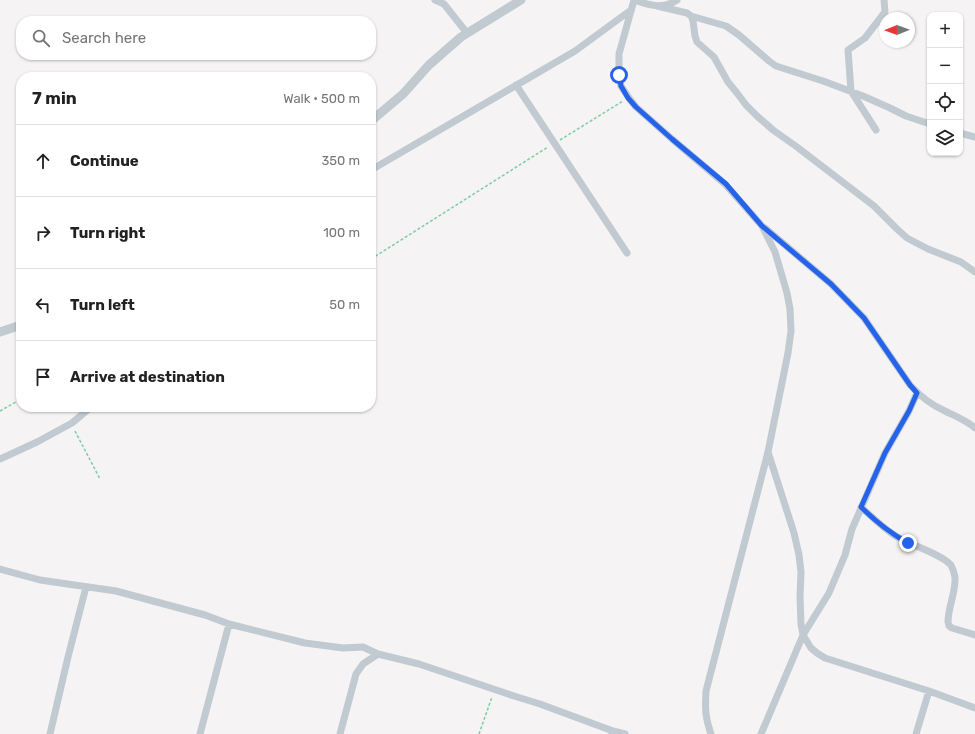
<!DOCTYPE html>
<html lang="en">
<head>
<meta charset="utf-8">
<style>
  body { margin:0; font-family:Rubik,sans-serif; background:#f2f2f2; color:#222 }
  .controls { position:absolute; right:12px; top:12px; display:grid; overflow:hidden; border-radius:8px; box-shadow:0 1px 3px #0004 }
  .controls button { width:36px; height:36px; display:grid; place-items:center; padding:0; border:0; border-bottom:1px solid #e0e0e0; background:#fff; color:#222; font:20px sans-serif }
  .compass { position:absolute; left:879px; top:12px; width:36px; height:36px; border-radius:50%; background:#fff; box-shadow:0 1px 3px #0004; rotate:269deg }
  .stop { position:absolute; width:12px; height:12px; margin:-9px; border:3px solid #2563eb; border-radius:50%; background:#fff }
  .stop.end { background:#2563eb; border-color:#fff; box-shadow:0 1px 4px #0008 }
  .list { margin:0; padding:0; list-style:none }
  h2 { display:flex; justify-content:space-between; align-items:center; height:52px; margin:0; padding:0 16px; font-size:17px }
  h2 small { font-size:13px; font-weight:400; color:#767676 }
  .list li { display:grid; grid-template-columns:26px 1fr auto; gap:12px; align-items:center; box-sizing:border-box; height:72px; padding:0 16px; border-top:1px solid #e0e0e0 }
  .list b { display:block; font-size:15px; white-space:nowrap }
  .list em { font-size:13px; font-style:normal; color:#767676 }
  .icon { flex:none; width:22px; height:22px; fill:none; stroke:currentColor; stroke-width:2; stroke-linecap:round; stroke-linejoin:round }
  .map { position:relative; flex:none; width:975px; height:734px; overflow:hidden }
  .search { position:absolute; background:#fff; box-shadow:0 1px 3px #0004; left:16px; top:16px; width:360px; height:44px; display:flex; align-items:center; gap:10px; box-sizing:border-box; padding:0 14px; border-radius:16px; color:#767676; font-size:15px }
  .panel { position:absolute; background:#fff; box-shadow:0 1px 3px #0004; left:16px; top:72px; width:360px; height:340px; border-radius:16px }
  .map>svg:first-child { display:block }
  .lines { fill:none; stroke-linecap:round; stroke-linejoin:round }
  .path { stroke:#7ccea4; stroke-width:1.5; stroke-dasharray:3 2; stroke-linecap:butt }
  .minor { stroke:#c1cad1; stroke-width:7 }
  .tertiary { stroke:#c1cad1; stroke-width:9 }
  .route { stroke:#2563eb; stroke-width:5 }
</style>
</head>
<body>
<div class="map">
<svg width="975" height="734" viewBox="0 0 975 734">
  <rect width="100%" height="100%" fill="#f5f3f3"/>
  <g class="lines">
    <!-- path -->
    <path class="path" d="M560 140 623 101
      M371 259 548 147
      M0 411 21 399
      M75 431 100 479
      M479 734 492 697"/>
    <!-- minor -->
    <path class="minor" d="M435 0 444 4 467 33
      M634 0 619 54V75L621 86 629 98 636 107 672 139 725 184 762 226 775 252 787 293 790 309 791 331 788 353 768 452 706 691C705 708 705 718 711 734
      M634 0C650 5 662 10 677 0
      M657 6 687 13 691 16 693 21 695 36 697 42 714 57 728 82 737 93 746 105 757 116 773 130 797 147 874 206 897 229 907 238 928 249 961 262 975 272
      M691 16 726 26 739 35 769 61 776 66 823 81 863 96 890 108 906 116 930 124
      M516 85 627 253
      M876 130 851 91 848 50 865 38 885 12 884 0
      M960 133 975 137
      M371 170 575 51 631 10
      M765 228 831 284 864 318 910 385C920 396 931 405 945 411 955 416 966 420 975 428
      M768 452 794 533 799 555 801 572 800 597 801 624 803 635 811 648 817 653 825 658 929 691 975 708
      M0 459 37 442 72 423 91 407
      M861 507C872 517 882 527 894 535 909 545 940 553 951 565 953 569 954 572 955 577 956 592 948 607 948 622L949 626 952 628 975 635
      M0 569 40 580 116 591 205 615 229 624 305 643 343 648 363 647 378 654 419 664 514 696 540 704 613 731 612 734
      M613 731 625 734
      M50 734 68 657 86 587
      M200 734 229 624
      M340 734 356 674 363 664 378 654
      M761 734 764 727 803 635 829 593 845 555 852 529 885 453 909 411 917 393
      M916 734 929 691"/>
    <!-- tertiary -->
    <path class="tertiary" d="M371 121 403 94 429 65 461 37 521 0
      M0 332 21 325"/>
  </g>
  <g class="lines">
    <!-- route -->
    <path class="route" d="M619 75 621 86 628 98 636 107 672 139 726 184 762 226 831 284 864 318 910 385 917 393 909 411 885 453 861 507C876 522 890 533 908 543"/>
  </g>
</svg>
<div class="controls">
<button>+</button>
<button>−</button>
<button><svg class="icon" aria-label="locate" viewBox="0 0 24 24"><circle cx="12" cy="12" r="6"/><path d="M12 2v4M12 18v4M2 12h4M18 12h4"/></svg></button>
<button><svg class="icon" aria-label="layers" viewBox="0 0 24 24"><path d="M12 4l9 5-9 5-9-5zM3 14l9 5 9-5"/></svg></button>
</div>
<svg class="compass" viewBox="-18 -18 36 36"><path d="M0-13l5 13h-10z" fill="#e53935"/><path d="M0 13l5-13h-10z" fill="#767676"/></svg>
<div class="stop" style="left:619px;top:75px"></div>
<div class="stop end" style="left:908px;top:543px"></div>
<div class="search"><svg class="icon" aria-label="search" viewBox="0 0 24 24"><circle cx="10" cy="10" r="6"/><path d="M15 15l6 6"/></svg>Search here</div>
<section class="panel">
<h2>7 min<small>Walk · 500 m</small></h2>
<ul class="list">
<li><svg class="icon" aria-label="ahead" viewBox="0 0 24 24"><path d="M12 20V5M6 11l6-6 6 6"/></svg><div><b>Continue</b></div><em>350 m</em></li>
<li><svg class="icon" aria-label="right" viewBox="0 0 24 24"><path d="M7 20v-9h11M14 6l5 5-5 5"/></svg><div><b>Turn right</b></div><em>100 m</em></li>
<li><svg class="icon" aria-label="left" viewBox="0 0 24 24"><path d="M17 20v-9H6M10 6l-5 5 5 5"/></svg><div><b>Turn left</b></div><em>50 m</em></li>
<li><svg class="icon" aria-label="arrive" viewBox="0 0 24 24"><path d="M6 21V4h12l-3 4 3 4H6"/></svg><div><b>Arrive at destination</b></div></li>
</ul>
</section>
</div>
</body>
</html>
